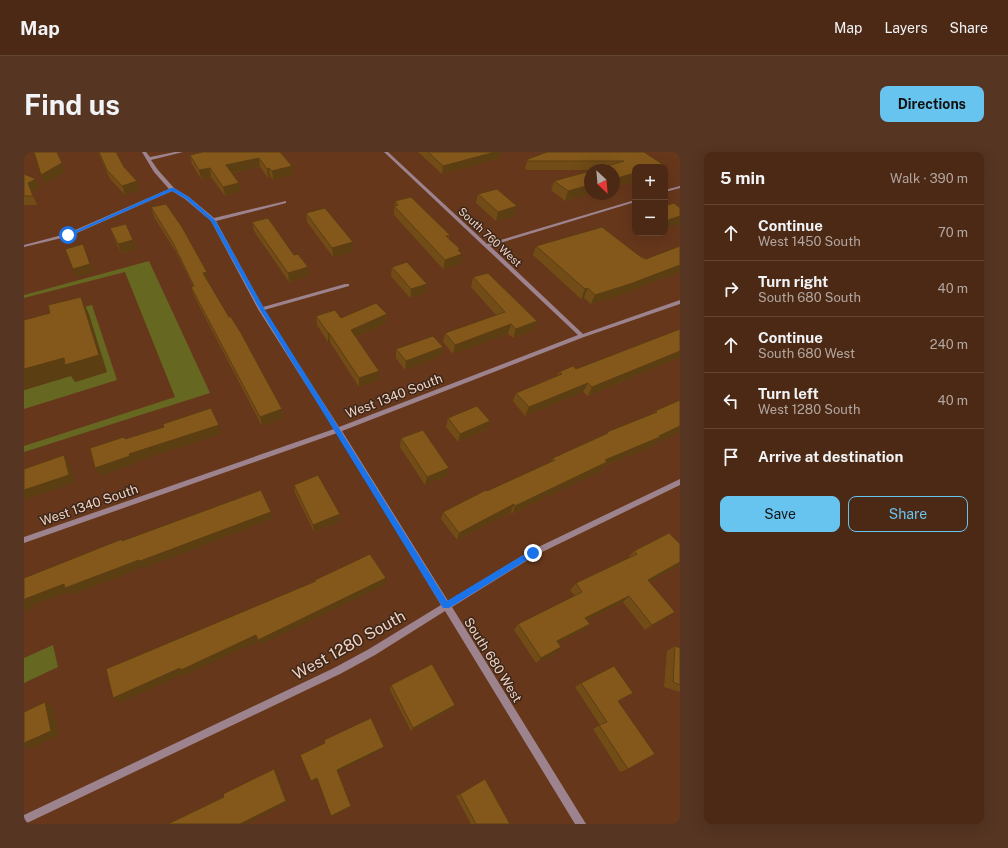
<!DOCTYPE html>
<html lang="en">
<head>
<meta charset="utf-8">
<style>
  body { margin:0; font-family:"Public Sans",sans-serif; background:#563522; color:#f1f3f6 }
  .controls { position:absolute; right:12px; top:12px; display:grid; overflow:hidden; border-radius:8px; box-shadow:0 4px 16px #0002 }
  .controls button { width:36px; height:36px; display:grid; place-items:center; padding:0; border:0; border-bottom:1px solid #634534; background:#4c2914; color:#f1f3f6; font:20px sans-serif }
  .compass { position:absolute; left:560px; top:12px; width:36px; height:36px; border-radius:50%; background:#4c2914; box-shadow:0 4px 16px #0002; rotate:154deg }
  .stop { position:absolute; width:12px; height:12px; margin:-9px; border:3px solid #1a73e8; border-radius:50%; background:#fff }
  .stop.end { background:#1a73e8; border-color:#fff; box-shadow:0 1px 4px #0008 }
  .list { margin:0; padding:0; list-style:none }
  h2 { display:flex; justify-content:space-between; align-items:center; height:52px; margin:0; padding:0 16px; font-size:17px }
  h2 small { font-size:13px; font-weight:400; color:#b2a6a0 }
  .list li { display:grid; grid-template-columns:26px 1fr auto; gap:12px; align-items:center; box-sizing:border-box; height:56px; padding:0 16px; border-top:1px solid #634534 }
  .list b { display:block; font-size:15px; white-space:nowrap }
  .list p { margin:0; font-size:13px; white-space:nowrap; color:#b2a6a0 }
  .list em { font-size:13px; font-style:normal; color:#b2a6a0 }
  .actions { display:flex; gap:8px; padding:12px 16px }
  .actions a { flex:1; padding:9px 0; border:1px solid #67c4ef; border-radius:8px; text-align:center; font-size:14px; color:#67c4ef }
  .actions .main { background:#67c4ef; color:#111 }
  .icon { flex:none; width:22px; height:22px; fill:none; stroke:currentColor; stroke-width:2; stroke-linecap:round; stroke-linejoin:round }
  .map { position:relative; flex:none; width:656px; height:672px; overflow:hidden; border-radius:8px }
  header { display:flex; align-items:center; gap:24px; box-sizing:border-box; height:56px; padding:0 20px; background:#4c2914; border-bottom:1px solid #634534 }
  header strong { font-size:19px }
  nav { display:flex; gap:22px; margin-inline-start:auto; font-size:14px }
  .intro { display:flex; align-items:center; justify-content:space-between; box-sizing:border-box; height:96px; padding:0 24px }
  h1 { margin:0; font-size:28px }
  .button { padding:10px 18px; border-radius:8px; background:#67c4ef; color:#111; font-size:14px; font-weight:700 }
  main { display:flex; gap:24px; padding:0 24px }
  aside { flex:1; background:#4c2914; border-radius:8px; box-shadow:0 4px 16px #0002 }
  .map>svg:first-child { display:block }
  .green { fill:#666721 }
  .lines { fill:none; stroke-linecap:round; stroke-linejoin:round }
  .minor { fill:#9d838e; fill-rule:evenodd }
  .wall { fill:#724c17 }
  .shaded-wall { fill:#5c3e13 }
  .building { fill:#84581b; stroke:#5c3e13 }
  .route { fill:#1a73e8 }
  .labels { text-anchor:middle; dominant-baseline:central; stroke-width:3; stroke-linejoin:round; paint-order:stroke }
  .far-street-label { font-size:11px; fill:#efd2c2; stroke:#3b2619 }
  .street-label { font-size:13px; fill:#efd2c2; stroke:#3b2619 }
  .near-street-label { font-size:16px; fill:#efd2c2; stroke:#3b2619 }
</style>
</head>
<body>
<header>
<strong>Map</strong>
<nav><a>Map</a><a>Layers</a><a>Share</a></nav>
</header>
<div class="intro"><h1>Find us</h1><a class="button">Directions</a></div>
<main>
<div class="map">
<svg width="656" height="672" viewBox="0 0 656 672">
  <rect width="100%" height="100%" fill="#66371b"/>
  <!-- green -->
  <path class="green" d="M125 109 186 241 0 300V294L151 245 101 120 0 146V143Z
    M68 153 93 228 0 257V238L49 223 51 230 83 220 0 171Z
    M29 493 34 515 0 531V506Z"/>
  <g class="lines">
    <!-- minor -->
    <path class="minor" d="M118 0H122L126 5 151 0H159L127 8 134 18 150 36 165 45 190 66 262 49V51L192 69 239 155 321 132H325V134L240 158 315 275 554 183 360 0H364L463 92 611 48V50L466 94 559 182 656 148V152L560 185 318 279 424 449 506 399 656 327V333L512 403 428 455 562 672H551L421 459 351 503 316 522 3 671 0 672V663L310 516 345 497 417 453 313 281 0 391V385L310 277 234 157 187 69 161 47 148 39 46 84 0 95V93L42 82 145 37 130 20Z
      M656 34V36L641 40V38Z"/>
  </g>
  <!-- wall -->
  <path class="wall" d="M74 0H92L100 15 116 38 101 43 86 27Z
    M256 0 268 14 269 23 249 28 246 24 244 26 236 15 208 21 215 31 217 39 201 44 187 25 177 27 168 12 166 3Z
    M394 0H477L476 6 418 22Z
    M620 0 611 29 590 35V18H502L501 16 504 7Z
    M566 19V42L541 49 527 38 530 29Z
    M0 22 16 35 8 40 13 53H0Z
    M454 42 490 64 472 69 452 51Z
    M371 49 426 83 425 87 436 97V112L419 117 370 63Z
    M127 55 183 120 186 129 184 130 258 257 260 266 238 274 170 144 167 135 169 134 152 100 130 65Z
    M282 61 329 99 309 105 283 70Z
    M228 70 270 103 285 124 265 130 230 79Z
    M86 76 109 88 113 97 97 101 90 86Z
    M512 94 617 105 622 107 656 94V120L602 141 567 152 560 146 557 147 509 103Z
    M368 115 403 132 401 141 386 146 367 124Z
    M449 125 510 178 489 186 484 182 429 202 419 190 421 181 472 163 447 135Z
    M363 162 362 171 332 185 355 219V228L335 235 306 190H304L293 173 292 164 317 166Z
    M656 177V205L564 244 559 240 501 264 489 249 492 241 533 224 535 220 552 217Z
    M419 195 417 204 381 218 372 206V197Z
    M656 248 630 294 580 314 578 318 488 362 487 360 433 388 417 367 419 360 527 310 529 306 582 282 583 280 629 262 631 259Z
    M424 266 463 277 434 290 422 275Z
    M377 286 423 324 401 333 376 295Z
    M270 333 316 362V369L290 380 271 341Z
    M610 399 656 413 626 430 643 466 621 478 599 450 563 468 560 478 534 491 532 501 512 511 490 478 494 472 551 444 546 438 552 431 604 406Z
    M651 494 656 496V540L640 535 643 499Z
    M557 531 601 546 595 549 604 617 596 620 569 577 576 573 551 535Z
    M367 533 431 553 428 557 387 579 366 538Z
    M461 627 486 672H447L432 644Z"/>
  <!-- shaded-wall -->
  <path class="shaded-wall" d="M33 0 41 20 21 32 17 23Z
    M471 0H477L476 6 418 22 419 14Z
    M235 6 236 15 203 22 202 13Z
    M268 14 269 23 249 28 248 19Z
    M186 16 187 25 177 27 175 18Z
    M245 16 246 24 244 26 243 17Z
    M611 21V29L590 35V27Z
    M12 27 16 35 8 40 13 53 4 31Z
    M113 29 116 38 101 43 98 34Z
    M215 31 217 39 201 44 199 35Z
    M566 33V42L541 49 544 39Z
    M493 54 490 64 472 69 474 60Z
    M656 64V72L641 76V69Z
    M109 88 113 97 97 101 94 92Z
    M329 90V99L309 105 308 96Z
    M59 92 70 120 53 125 49 117Z
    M436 97 435 103 438 102 436 112 419 117 421 108 434 98Z
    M656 113V120L602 141 567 152 571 143Z
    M284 115 285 124 265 130 264 121Z
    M183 120 186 129 182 131 179 121Z
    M403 132 401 141 386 146 387 137Z
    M564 136 560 146 557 147 561 137Z
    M57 145 65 162 83 220 51 230 47 224 0 238V217Z
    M363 162 362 171 327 187V178Z
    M513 169 510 178 489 186 492 177Z
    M487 172 484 182 429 202 431 193Z
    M304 181H305L306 190H304Z
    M419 195 417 204 381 218 382 209Z
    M656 199V205L564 244 568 235Z
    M355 219V228L335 235V226Z
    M564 231 559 240 501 264 505 255Z
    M258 257 260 266 238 274 236 265Z
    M466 269 463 277 434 290 436 282Z
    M195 273 197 282 110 310V312L76 324 71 316 105 302Z
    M656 274V280L632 291 630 294 580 314 578 318 488 362 491 354 581 308Z
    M40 303 46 312 51 331 0 348V338Z
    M425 316 423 324 401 333 403 325Z
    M490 352 487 360 433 388 435 381Z
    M247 360 248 367 121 416 120 415 48 443 45 440 9 453V456L0 460V450L1 447 40 432 115 408Z
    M316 362V369L290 380 289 373Z
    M656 410V413L617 435 624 428Z
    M362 426 361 433 236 493 235 489 161 523 160 522 95 551 89 546Z
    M605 444 599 450 555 472 561 466Z
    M651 460 643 466 621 478 628 473Z
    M566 472 560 478 528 494 533 489Z
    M537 495 532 501 512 511 517 506Z
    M21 550 29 555 35 583 7 596 0 594V591Z
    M431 553 428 557 387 579 389 576Z
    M360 595 359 597 314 620 313 618Z
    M250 617 253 619 263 651 221 672H216Z
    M293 626 294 628 288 631 287 629Z
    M327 654V655L308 665 307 664Z"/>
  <!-- building -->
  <path class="building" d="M10 0H33L38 11 17 23Z
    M75 0H92L100 15 113 29 98 34 83 18Z
    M179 0H256L268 14 248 19 245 16 243 17 235 6 202 13 215 31 199 35 186 16 175 18 166 3Z
    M404 0H471L419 14Z
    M523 0H620L640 13 633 15H611V21L590 27V18H568L600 9H504V7Z
    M566 19V33L544 39 530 29Z
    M0 22 12 27 4 31 9 44H0Z
    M473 37 493 54 474 60 454 42Z
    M387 45 426 83 422 84 436 97 434 98 438 102 421 108 370 54 374 53 371 49Z
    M650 51 656 56V64L641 69V54Z
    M142 52 158 75 183 120 179 121 205 165H207L217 181 258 257 236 265 167 135 170 134 149 91 127 55Z
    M301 56 329 90 308 96 282 61Z
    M244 66 270 103 274 102 284 115 264 121 228 70Z
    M102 72 109 88 94 92 86 76Z
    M578 75 617 105 622 107 656 94V113L606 132 571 143 564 136 561 137 512 94Z
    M59 92 66 112 49 117 41 97Z
    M383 110 403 132 387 137 368 115Z
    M464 121 513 169 492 177 487 172 431 193 421 181 481 160 449 125Z
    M57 145 75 203 41 213 40 206 0 217V168L26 161 24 153Z
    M352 151 363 162 327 178 355 219 335 226 305 181H304L292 164 311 158 317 166Z
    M656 177V199L568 235 564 231 505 255 492 241 538 222 535 220 549 214 552 217Z
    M409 184 419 195 382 209 372 197Z
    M656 248V274L635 284 636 285 581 308 583 310 491 354 490 352 435 381 419 360 462 338 463 339 531 308 529 306 584 281 583 280 633 260 631 259Z
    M453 254 466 269 436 282 424 266Z
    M187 256 195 273 105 302 106 304 71 316 66 296 100 285 101 287 140 275 139 272Z
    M399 278 425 316 403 325 377 286Z
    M40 303 45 323 0 338V317Z
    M294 323 316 362 289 373 270 333Z
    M237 338 247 360 116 409 115 408 41 436 40 432 1 447V450H0V426L98 387V389Z
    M645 381 656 392V410L624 428 651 460 628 473 605 444 561 466 566 472 533 489 537 495 517 506 494 472 558 440 552 431 613 402 610 399Z
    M346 402 362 426 234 488 232 483 157 518 156 516 89 546 82 517 292 429 291 428Z
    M651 494 656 496V533L649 530Z
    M408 512 431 553 389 576 367 533Z
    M590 514 609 541 594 549 631 602 604 617 575 573 583 570 557 531Z
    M21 550 27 579 0 591V560Z
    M347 566 360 595 313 618 327 654 307 664 293 626 287 629 276 603 301 591 300 588Z
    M250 617 262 649 216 672H144L200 645 199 642Z
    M461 627 486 672H452L436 642Z"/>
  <!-- route -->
  <path class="route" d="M147 36H150L165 45 191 68 240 156 423 449 506 399H511V403L425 456H419L235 156 187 69 162 47 148 39 45 84 42 83Z"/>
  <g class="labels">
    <!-- far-street labels -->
    <g class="far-street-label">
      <text transform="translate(466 85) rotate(43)">South 760 West</text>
    </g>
    <!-- street labels -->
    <g class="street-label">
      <text transform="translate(370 244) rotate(-21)">West 1340 South</text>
      <text transform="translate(65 353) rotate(-19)">West 1340 South</text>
      <text transform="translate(469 508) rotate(58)">South 680 West</text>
    </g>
    <!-- near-street labels -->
    <g class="near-street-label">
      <text transform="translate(325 493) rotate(-29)">West 1280 South</text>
    </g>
  </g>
</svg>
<div class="controls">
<button>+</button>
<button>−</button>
</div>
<svg class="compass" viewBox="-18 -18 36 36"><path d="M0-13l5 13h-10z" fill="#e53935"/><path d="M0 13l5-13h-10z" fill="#b2a6a0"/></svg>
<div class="stop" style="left:44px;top:83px"></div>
<div class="stop end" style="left:509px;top:401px"></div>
</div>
<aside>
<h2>5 min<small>Walk · 390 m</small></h2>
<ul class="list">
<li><svg class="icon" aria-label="ahead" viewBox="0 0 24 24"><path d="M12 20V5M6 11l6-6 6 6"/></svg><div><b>Continue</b><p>West 1450 South</p></div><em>70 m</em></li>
<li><svg class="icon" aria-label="right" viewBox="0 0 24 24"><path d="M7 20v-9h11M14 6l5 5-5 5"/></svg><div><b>Turn right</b><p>South 680 South</p></div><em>40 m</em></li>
<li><svg class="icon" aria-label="ahead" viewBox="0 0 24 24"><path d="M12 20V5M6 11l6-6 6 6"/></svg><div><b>Continue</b><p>South 680 West</p></div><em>240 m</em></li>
<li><svg class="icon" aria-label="left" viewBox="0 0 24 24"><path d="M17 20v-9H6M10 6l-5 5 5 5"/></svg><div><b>Turn left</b><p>West 1280 South</p></div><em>40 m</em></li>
<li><svg class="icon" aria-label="arrive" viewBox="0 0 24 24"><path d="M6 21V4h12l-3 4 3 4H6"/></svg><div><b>Arrive at destination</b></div></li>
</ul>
<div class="actions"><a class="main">Save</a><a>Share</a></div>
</aside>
</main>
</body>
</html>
